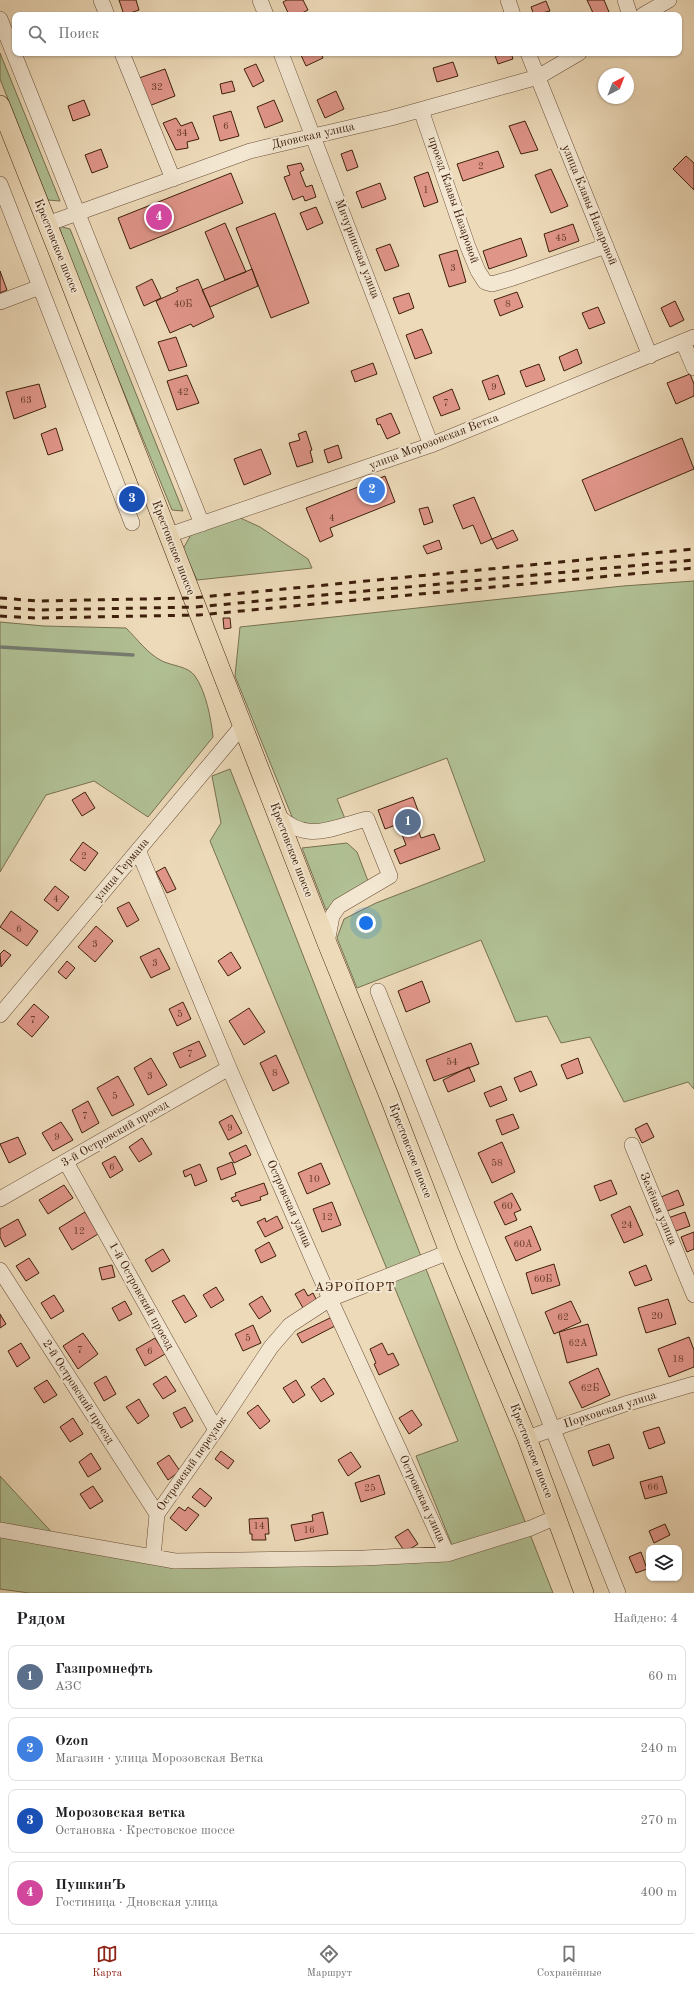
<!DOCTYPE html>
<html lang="ru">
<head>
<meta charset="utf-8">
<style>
  body { margin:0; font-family:"Old Standard TT",serif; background:#f6f6f6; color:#202124 }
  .controls { position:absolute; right:12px; bottom:12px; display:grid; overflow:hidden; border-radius:8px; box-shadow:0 1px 3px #0004 }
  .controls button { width:36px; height:36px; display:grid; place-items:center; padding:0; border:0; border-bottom:1px solid #e0e0e0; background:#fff; color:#202124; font:20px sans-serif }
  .compass { position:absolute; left:598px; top:68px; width:36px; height:36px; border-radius:50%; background:#fff; box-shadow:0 1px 3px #0004; rotate:42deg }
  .you { position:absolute; left:366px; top:923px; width:14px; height:14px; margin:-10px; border:3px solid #fff; border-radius:50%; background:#1a73e8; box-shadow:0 0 0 6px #1a73e833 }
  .badge { display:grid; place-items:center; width:26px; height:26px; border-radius:50%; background:#8f2418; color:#fff; font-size:13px; font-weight:700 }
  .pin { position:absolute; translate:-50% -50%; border:2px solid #fff; box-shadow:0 1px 4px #0006 }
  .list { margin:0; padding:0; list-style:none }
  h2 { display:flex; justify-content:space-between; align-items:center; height:52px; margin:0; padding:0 16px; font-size:17px }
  h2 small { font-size:13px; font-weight:400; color:#757577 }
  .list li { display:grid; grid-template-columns:26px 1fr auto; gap:12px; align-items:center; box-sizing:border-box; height:64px; margin:0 8px 8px; padding:0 8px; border:1px solid #e0e0e0; border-radius:8px }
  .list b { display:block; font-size:15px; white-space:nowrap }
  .list p { margin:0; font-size:13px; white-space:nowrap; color:#757577 }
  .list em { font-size:13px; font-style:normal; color:#757577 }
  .icon { flex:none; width:22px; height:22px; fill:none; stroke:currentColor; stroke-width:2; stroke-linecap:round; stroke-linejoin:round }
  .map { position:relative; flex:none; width:694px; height:1593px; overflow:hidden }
  .search { position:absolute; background:#fff; box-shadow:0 1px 3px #0004; left:12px; right:12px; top:12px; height:44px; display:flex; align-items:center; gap:10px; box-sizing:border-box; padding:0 14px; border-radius:8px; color:#757577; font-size:15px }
  .sheet { height:340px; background:#fff }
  nav { display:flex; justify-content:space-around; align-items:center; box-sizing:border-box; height:56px; border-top:1px solid #e0e0e0; background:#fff; font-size:11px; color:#757577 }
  nav a { display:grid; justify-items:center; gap:2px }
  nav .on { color:#8f2418 }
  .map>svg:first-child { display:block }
  .green { fill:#b1c195; stroke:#787050 }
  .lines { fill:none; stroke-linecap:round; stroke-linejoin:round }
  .stream { stroke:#767c71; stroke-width:3.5 }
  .building { fill:#e09589; stroke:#3f200c }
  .minor-casing { stroke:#6a4e37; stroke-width:16 }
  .major-casing { stroke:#3f200c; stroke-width:20 }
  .minor { stroke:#f3e7d2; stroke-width:15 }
  .major { stroke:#eddab9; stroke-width:19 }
  .rail { stroke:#3f200c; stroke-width:3; stroke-dasharray:7 7; stroke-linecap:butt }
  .labels { text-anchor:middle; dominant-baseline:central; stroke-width:4; stroke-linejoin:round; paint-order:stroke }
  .number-label { font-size:10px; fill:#673d2b }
  .street-label { font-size:12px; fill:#3f200c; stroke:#f3e7d2 }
  .neighbourhood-label { font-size:13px; letter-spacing:1px; fill:#3f200c; stroke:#f3e7d2 }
</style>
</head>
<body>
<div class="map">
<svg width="694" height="1593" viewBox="0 0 694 1593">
  <rect width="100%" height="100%" fill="#eddab9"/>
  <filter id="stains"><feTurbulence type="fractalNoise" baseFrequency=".005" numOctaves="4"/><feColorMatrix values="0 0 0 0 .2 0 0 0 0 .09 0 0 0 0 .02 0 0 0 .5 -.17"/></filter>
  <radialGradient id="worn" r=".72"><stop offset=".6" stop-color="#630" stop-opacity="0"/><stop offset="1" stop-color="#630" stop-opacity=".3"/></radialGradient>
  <!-- green -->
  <path class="green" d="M0 53 60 201 48 200 0 79Z
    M59 226 70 229 183 511 172 510 72 266Z
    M236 516 260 527 308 559 312 568 197 580 183 549 193 531Z
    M694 581V1089L688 1082 624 1102 590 1037 561 1043 547 1016 516 1022 481 940 357 988 337 938 344 919 376 903 485 861 447 758 337 799 350 831 299 834 235 676 240 627 623 586Z
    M0 622 44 626 126 628C137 639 148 654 162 661 172 666 188 666 195 676 206 692 211 718 213 737L148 817 94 781 46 795 0 872Z
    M230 769 553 1593H29L0 1589V1476L68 1550 146 1559 454 1550 416 1456 458 1441 210 841 221 823 212 776Z
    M347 843 357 852 368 881 326 910 302 848Z"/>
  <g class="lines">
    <!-- stream -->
    <path class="stream" d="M0 647 133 655"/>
  </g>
  <!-- building -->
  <path class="building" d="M119 0H136L139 10 124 15Z
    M287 0H303L308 10 298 15H289L283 2Z
    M587 0H604L609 12 602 15H594Z
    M546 1 550 11 534 15 531 7Z
    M300 53H321L323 58 306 66Z
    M494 53H511L513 59 498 64Z
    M453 62 458 76 437 82 433 68Z
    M256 64 264 81 253 87 244 69Z
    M165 69 175 96 149 106 139 78Z
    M232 81 235 91 222 94 220 84Z
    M336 91 344 109 325 118 317 100Z
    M84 100 90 115 73 121 68 106Z
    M274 100 283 121 265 128 257 107Z
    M231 111 239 136 220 141 213 116Z
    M176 118 181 126 192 122 199 139 187 142 188 148 176 150 163 123Z
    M525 121 538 150 521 154 509 126Z
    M101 149 108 167 92 173 85 155Z
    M352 150 358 167 347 171 341 154Z
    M498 151 504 167 463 181 457 164Z
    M686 156 694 163V190L673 169Z
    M301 163 304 170 300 172 306 187 312 185 316 197 305 201 303 196 293 200 284 177 290 175 287 166Z
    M551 169 568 206 551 213 535 175Z
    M428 172 438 202 424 207 414 177Z
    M231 173 243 203 130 249 118 218Z
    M380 183 386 199 362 208 356 192Z
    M316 207 323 223 307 230 300 213Z
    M275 213 309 303 271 318 236 228Z
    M225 223 246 272 225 280 205 232Z
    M573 224 579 241 549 252 544 234Z
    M521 238 527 256 489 269 483 251Z
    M390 244 399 266 385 271 376 249Z
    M457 250 466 282 449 287 439 255Z
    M252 269 258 286 210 307 202 290Z
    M0 271 7 290 0 293Z
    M152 279 161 298 144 306 136 287Z
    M198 279 214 317 193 327 191 324 170 333 156 301 178 291 176 288Z
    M517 292 523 307 500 316 494 300Z
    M409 293 414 308 399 314 393 298Z
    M675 301 684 320 670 327 661 308Z
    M598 307 605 323 589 329 582 313Z
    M422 329 432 353 415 359 406 335Z
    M176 337 187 366 169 371 158 342Z
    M577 349 582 363 564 371 559 357Z
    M373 363 377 374 355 382 351 371Z
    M539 364 545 380 526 387 520 371Z
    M690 374 694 384V396L676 404 667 383Z
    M187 375 199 403 177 410 167 381Z
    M498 375 505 394 489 400 482 381Z
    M39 384 46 407 14 419 6 392Z
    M452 389 460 409 441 416 433 397Z
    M391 413 400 433 387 439 380 424 378 425 376 419Z
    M56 428 63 450 48 455 41 434Z
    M306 431 312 450 310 451 313 462 297 467 289 443 300 440 298 434Z
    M682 438 694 469 595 511 582 480Z
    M338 445 342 458 328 463 324 450Z
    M261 449 271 474 244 485 234 459Z
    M385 476 395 502 330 528 333 536 320 542 306 508Z
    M474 497 492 539 481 544 473 525 463 529 453 505Z
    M428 507 433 522 424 525 419 509Z
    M513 530 518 540 497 549 492 539Z
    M439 540 442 549 427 554 423 546Z
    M223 618H230L231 628 224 629Z
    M85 792 95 808 82 816 72 800Z
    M413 797 420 816 385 829 378 810Z
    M414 818 421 838 434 834 440 849 400 864 394 850 406 845 398 824Z
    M83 842 98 853 85 871 70 860Z
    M165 867 176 889 167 893 156 872Z
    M55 886 69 897 58 911 44 900Z
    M129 902 139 920 127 927 117 908Z
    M11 911 38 931 27 946 0 927Z
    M96 926 113 941 95 962 78 947Z
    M159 948 170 969 151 978 140 957Z
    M4 950 11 955 1 967 0 954Z
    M231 952 241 968 228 976 218 961Z
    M67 961 75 968 66 979 58 972Z
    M422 981 430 1002 406 1012 398 991Z
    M183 1002 191 1019 177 1026 169 1009Z
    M34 1004 49 1017 32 1037 17 1024Z
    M249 1008 265 1032 244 1045 229 1021Z
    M199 1041 206 1056 180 1068 173 1053Z
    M471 1043 479 1064 434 1081 426 1060Z
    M276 1055 289 1083 273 1091 260 1063Z
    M151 1058 167 1085 148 1095 134 1068Z
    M578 1058 583 1073 567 1079 561 1065Z
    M469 1067 475 1081 448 1092 443 1080Z
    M531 1071 537 1085 520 1092 514 1078Z
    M118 1076 134 1105 112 1116 97 1088Z
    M501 1086 507 1100 490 1107 484 1093Z
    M88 1101 99 1123 82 1133 72 1110Z
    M513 1114 519 1128 502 1135 496 1120Z
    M232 1115 242 1133 228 1140 219 1122Z
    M61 1122 73 1140 53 1151 42 1133Z
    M647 1123 654 1137 642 1143 635 1129Z
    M18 1137 26 1154 9 1163 0 1144Z
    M142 1138 152 1154 139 1162 129 1147Z
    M502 1142 515 1172 492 1183 478 1153Z
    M246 1145 251 1155 234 1163 229 1153Z
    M115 1156 123 1170 110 1178 102 1163Z
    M232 1162 236 1174 221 1180 217 1168Z
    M321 1163 330 1184 307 1194 298 1173Z
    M200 1164 207 1181 195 1186 191 1174 185 1177 183 1171Z
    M611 1180 617 1194 600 1201 594 1186Z
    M264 1183 268 1194 260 1197 261 1200 241 1206 238 1200 233 1202 231 1198 236 1196 235 1193Z
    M64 1185 73 1198 48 1214 39 1200Z
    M678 1190 684 1205 667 1211 661 1197Z
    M512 1193 521 1210 514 1213 517 1220 505 1225 494 1202Z
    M332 1202 341 1225 322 1232 313 1209Z
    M630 1206 643 1235 624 1243 611 1215Z
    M85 1212 98 1234 72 1250 59 1228Z
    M685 1212 690 1226 673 1232 668 1218Z
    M277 1216 283 1228 265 1237 257 1222 265 1218 266 1222Z
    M18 1219 26 1235 5 1247 0 1237V1229Z
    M531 1226 541 1250 516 1261 505 1237Z
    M694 1232V1249L687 1252 681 1237Z
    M269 1242 276 1256 261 1263 255 1250Z
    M163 1249 170 1261 152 1272 145 1260Z
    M29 1258 39 1273 26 1281 16 1266Z
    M554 1264 560 1285 532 1294 526 1273Z
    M112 1265 115 1277 102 1280 99 1268Z
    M646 1265 652 1280 635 1286 629 1272Z
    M216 1287 224 1300 211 1308 203 1295Z
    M304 1289 308 1296 313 1293 317 1301 303 1308 295 1294Z
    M54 1295 64 1311 51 1319 41 1303Z
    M184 1295 197 1316 185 1323 172 1301Z
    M262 1296 271 1311 259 1319 249 1304Z
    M668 1299 676 1324 646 1333 638 1308Z
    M125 1301 132 1314 119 1321 112 1308Z
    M571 1301 581 1322 554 1334 545 1312Z
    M0 1314 6 1324 0 1328Z
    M332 1317 337 1325 302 1343 297 1334Z
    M588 1324 597 1355 567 1363 559 1332Z
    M253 1325 261 1343 243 1351 235 1334Z
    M83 1333 98 1354 78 1369 63 1346Z
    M689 1337 694 1350V1367L669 1377 658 1349Z
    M155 1338 165 1354 145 1366 136 1349Z
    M21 1343 30 1358 17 1367 8 1351Z
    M382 1343 388 1355 393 1353 399 1365 379 1375 374 1364 376 1363 370 1349Z
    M598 1368 610 1395 582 1408 569 1382Z
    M106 1376 116 1394 104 1401 94 1383Z
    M166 1376 176 1391 163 1399 153 1384Z
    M324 1378 334 1394 321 1402 311 1387Z
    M47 1380 57 1395 44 1403 34 1388Z
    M296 1380 305 1395 293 1403 283 1388Z
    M139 1399 149 1416 138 1424 126 1407Z
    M258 1405 270 1421 260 1429 247 1413Z
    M185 1407 193 1421 181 1428 173 1413Z
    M412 1410 422 1425 409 1434 399 1418Z
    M73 1418 83 1434 70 1442 60 1427Z
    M659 1427 665 1443 649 1449 643 1432Z
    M609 1444 614 1458 593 1466 588 1451Z
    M221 1451 234 1461 228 1469 215 1459Z
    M351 1452 361 1467 348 1476 338 1460Z
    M91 1453 101 1469 88 1477 79 1462Z
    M169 1455 180 1471 168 1480 157 1463Z
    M379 1475 385 1494 361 1502 355 1483Z
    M662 1476 667 1493 645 1499 640 1482Z
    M93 1486 103 1501 90 1509 80 1494Z
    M200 1488 212 1498 205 1507 192 1497Z
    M179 1507 185 1511 188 1507 199 1515 186 1531 170 1518Z
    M323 1512 328 1534 295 1541 291 1525 313 1521 312 1515Z
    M268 1518 269 1534H265L266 1540H252V1534H250L249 1519Z
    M665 1524 670 1535 654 1543 649 1531Z
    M408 1529 418 1544 405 1552 395 1537Z
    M641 1552 647 1569 636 1573 629 1557Z"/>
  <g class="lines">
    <defs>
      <path id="minor" d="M101 0 107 15
        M260 0 266 15
        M508 0 513 15
        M625 0 630 15
        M643 15 669 0
        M0 19 202 524
        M122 53 173 179
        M281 53 431 445
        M528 53 650 356
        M421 110 468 247 478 271 485 282 492 284 513 278 606 246
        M0 184 132 523
        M47 224 250 151 391 118 538 77 579 53
        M0 302 40 287
        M683 342 694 368
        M169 535 431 445 694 337
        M277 815C308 844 330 828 367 819L390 876 339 906 332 916 327 943
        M138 850 229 1068 330 1299 447 1554
        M378 991 618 1593
        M0 1015 243 725
        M632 1145 694 1295
        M66 1162 216 1430
        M0 1199 229 1068
        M0 1270 157 1514
        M527 1438 625 1404 694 1384
        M0 1530 175 1561 364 1558 447 1554 531 1528 556 1517
        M153 1557 157 1514 216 1430 271 1347 290 1325 330 1299 449 1252"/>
      <path id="major" d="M0 105 60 256 327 943 389 1096 449 1252 527 1438 584 1593"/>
    </defs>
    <!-- minor casing -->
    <use href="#minor" class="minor-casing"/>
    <!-- major casing -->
    <use href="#major" class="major-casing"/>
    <!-- minor -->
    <use href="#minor" class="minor"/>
    <!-- major -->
    <use href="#major" class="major"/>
    <!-- rail -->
    <path class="rail" d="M0 598 38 601 192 598 694 549
      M0 607 36 610 196 607 694 560
      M0 616 37 618 199 615 694 568"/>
  </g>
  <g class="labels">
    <!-- number labels -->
    <g class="number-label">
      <text x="157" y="87">32</text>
      <text x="226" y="126">6</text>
      <text x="182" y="133">34</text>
      <text x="481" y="166">2</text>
      <text x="426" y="190">1</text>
      <text x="561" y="238">45</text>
      <text x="453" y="268">3</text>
      <text x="183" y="304">40Б</text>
      <text x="508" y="304">8</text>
      <text x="494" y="387">9</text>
      <text x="183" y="392">42</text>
      <text x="26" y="400">63</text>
      <text x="446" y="403">7</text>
      <text x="332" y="518">4</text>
      <text x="84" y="856">2</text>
      <text x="56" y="899">4</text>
      <text x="19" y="929">6</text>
      <text x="95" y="944">3</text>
      <text x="155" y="963">3</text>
      <text x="180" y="1014">5</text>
      <text x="33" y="1020">7</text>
      <text x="190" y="1054">7</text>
      <text x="452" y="1062">54</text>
      <text x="275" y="1073">8</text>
      <text x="150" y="1076">3</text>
      <text x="115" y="1096">5</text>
      <text x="85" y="1116">7</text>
      <text x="230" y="1128">9</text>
      <text x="57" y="1137">9</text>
      <text x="497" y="1163">58</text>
      <text x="112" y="1167">6</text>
      <text x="314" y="1179">10</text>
      <text x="507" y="1206">60</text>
      <text x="327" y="1217">12</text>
      <text x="627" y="1225">24</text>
      <text x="79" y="1231">12</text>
      <text x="523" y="1244">60А</text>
      <text x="543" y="1279">60Б</text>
      <text x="657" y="1316">20</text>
      <text x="563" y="1317">62</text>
      <text x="248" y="1338">5</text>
      <text x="578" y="1343">62А</text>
      <text x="80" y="1350">7</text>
      <text x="150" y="1351">6</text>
      <text x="678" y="1359">18</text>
      <text x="590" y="1388">62Б</text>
      <text x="653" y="1487">66</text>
      <text x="370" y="1488">25</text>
      <text x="259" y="1526">14</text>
      <text x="309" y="1530">16</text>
    </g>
    <!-- street labels -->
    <g class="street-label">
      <text transform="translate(313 136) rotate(-13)">Дновская улица</text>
      <text transform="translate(453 200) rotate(71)">проезд Клавы Назаровой</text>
      <text transform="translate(589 205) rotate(68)">улица Клавы Назаровой</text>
      <text transform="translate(56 246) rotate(68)">Крестовское шоссе</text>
      <text transform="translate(357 249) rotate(69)">Мичуринская улица</text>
      <text transform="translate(434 442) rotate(-21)">улица Морозовская Ветка</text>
      <text transform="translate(173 548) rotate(69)">Крестовское шоссе</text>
      <text transform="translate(291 850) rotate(69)">Крестовское шоссе</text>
      <text transform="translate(122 870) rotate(-50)">улица Германа</text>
      <text transform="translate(115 1134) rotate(-30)">3-й Островский проезд</text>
      <text transform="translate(410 1151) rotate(69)">Крестовское шоссе</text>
      <text transform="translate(289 1204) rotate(66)">Островская улица</text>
      <text transform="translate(658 1209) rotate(67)">Зелёная улица</text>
      <text transform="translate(141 1296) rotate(61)">1-й Островский проезд</text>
      <text transform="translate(78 1392) rotate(57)">2-й Островский проезд</text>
      <text transform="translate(610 1410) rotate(-18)">Порховская улица</text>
      <text transform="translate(531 1451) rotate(69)">Крестовское шоссе</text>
      <text transform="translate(192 1464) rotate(-55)">Островский переулок</text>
      <text transform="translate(422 1499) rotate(65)">Островская улица</text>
    </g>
    <!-- neighbourhood labels -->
    <g class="neighbourhood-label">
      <text x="355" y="1287">АЭРОПОРТ</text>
    </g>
  </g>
  <rect width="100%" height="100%" filter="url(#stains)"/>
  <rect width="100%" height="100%" fill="url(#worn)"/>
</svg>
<div class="controls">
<button><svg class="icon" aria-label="layers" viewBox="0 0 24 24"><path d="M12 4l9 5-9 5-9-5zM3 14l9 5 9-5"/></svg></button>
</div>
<svg class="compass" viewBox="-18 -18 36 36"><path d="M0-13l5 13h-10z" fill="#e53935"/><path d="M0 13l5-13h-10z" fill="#757577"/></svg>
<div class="you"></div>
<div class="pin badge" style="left:408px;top:822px;background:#5c6f8a">1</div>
<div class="pin badge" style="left:372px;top:490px;background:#3f7fe0">2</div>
<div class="pin badge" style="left:132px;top:499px;background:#1a4fb4">3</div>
<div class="pin badge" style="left:159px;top:217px;background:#d1479c">4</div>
<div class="search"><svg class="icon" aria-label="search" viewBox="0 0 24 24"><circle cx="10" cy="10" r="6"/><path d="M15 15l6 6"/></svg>Поиск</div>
</div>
<section class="sheet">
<h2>Рядом<small>Найдено: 4</small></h2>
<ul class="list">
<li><span class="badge" style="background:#5c6f8a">1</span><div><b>Газпромнефть</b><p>АЗС</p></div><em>60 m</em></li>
<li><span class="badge" style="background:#3f7fe0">2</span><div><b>Ozon</b><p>Магазин · улица Морозовская Ветка</p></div><em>240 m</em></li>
<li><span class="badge" style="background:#1a4fb4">3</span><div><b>Морозовская ветка</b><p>Остановка · Крестовское шоссе</p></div><em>270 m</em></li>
<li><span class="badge" style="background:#d1479c">4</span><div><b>ПушкинЪ</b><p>Гостиница · Дновская улица</p></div><em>400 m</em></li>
</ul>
</section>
<nav>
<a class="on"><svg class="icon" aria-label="map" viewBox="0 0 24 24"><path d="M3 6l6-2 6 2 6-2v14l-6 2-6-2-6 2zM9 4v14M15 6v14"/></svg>Карта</a>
<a><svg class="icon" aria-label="directions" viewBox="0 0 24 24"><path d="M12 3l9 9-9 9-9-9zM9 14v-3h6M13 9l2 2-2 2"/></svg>Маршрут</a>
<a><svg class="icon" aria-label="saved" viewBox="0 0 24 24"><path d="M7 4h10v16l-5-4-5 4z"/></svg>Сохранённые</a>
</nav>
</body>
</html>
